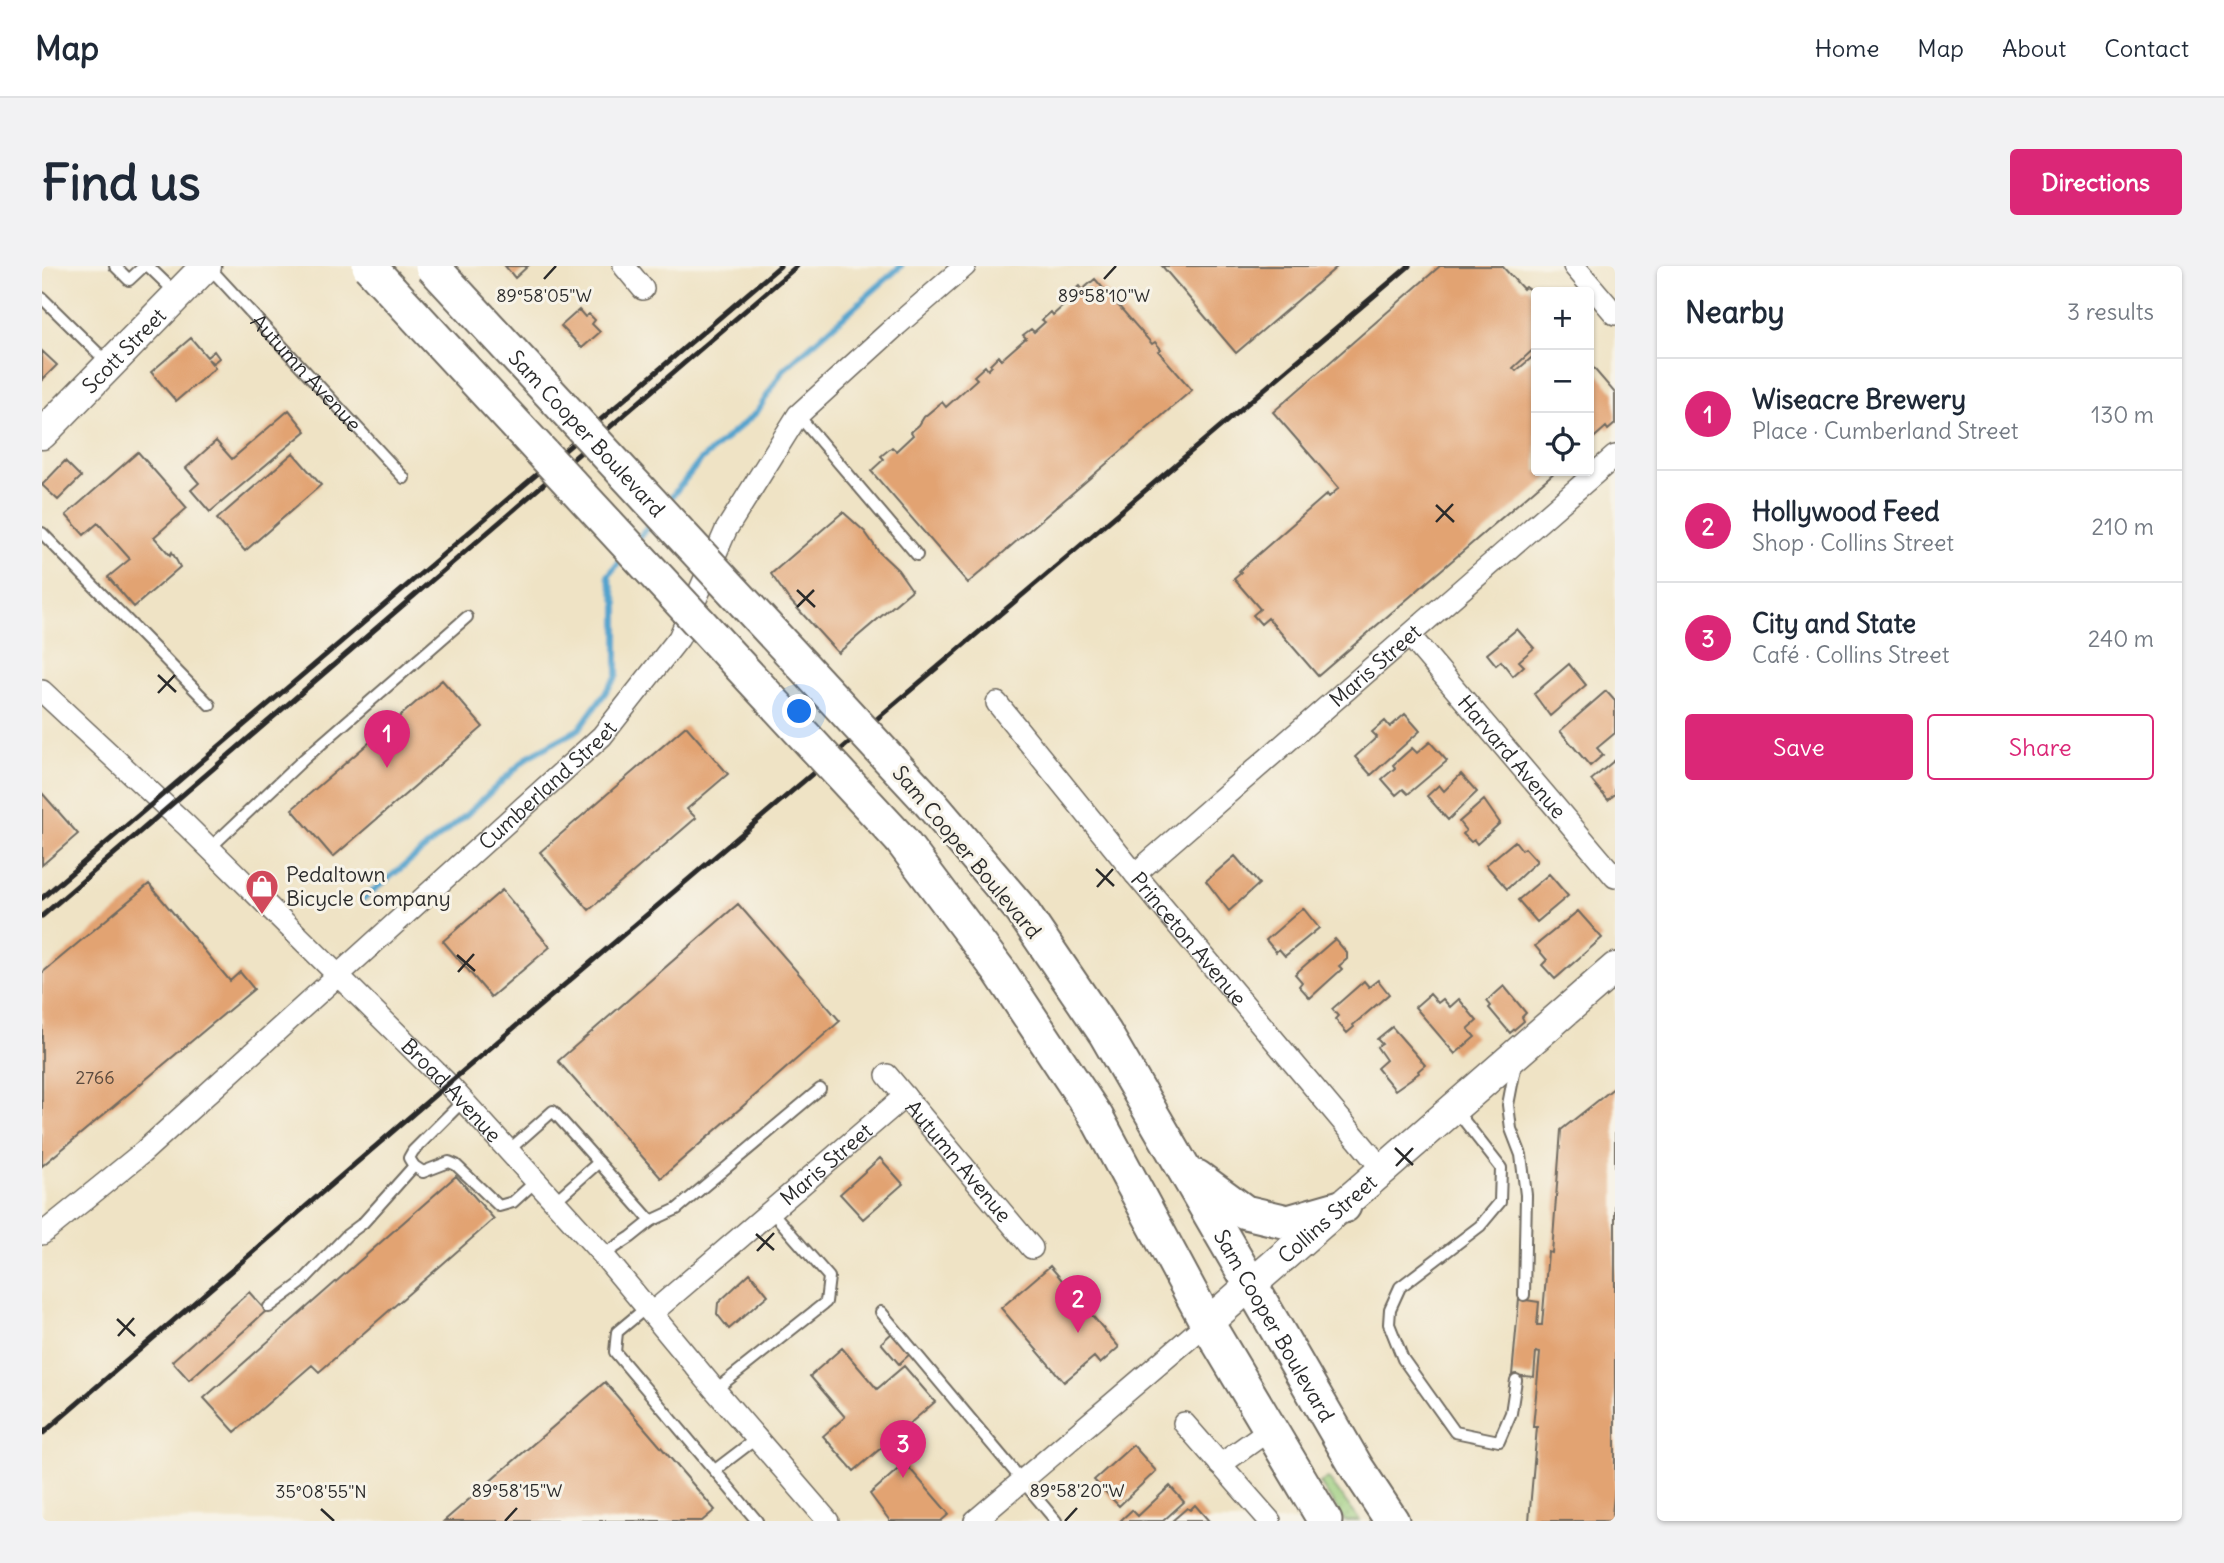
<!DOCTYPE html>
<html lang="en">
<head>
<meta charset="utf-8">
<style>
  body { margin:0; font-family:Delius,sans-serif; background:#f2f2f3; color:#1f2937 }
  .controls { position:absolute; right:21px; top:21px; display:grid; overflow:hidden; border-radius:7px; box-shadow:0 2px 5px #0004 }
  .controls button { width:63px; height:63px; display:grid; place-items:center; padding:0; border:0; border-bottom:2px solid #e0e1e3; background:#fff; color:#1f2937; font:35px sans-serif }
  .you { position:absolute; left:758px; top:446px; width:24px; height:24px; margin:-18px; border:5px solid #fff; border-radius:50%; background:#1a73e8; box-shadow:0 0 0 10px #1a73e833 }
  .badge { display:grid; place-items:center; width:46px; height:46px; border-radius:50%; background:#db2777; color:#fff; font-size:23px; font-weight:700 }
  .pin { position:absolute; translate:-50% -58px; filter:drop-shadow(0 2px 4px #0008) }
  .pin::after { content:''; position:absolute; top:37px; width:24px; height:21px; background:inherit; clip-path:polygon(0 0,100% 0,50% 100%) }
  .list { margin:0; padding:0; list-style:none }
  h2 { display:flex; justify-content:space-between; align-items:center; height:91px; margin:0; padding:0 28px; font-size:30px }
  h2 small { font-size:23px; font-weight:400; color:#747a83 }
  .list li { display:grid; grid-template-columns:46px 1fr auto; gap:21px; align-items:center; box-sizing:border-box; height:112px; padding:0 28px; border-top:2px solid #e0e1e3 }
  .list b { display:block; font-size:26px; white-space:nowrap }
  .list p { margin:0; font-size:23px; white-space:nowrap; color:#747a83 }
  .list em { font-size:23px; font-style:normal; color:#747a83 }
  .actions { display:flex; gap:14px; padding:21px 28px }
  .actions a { flex:1; padding:16px 0; border:2px solid #db2777; border-radius:7px; text-align:center; font-size:24px; color:#db2777 }
  .actions .main { background:#db2777; color:#fff }
  .icon { flex:none; width:38px; height:38px; fill:none; stroke:currentColor; stroke-width:2; stroke-linecap:round; stroke-linejoin:round }
  .map { position:relative; flex:none; width:1573px; height:1255px; overflow:hidden; border-radius:7px }
  header { display:flex; align-items:center; gap:42px; box-sizing:border-box; height:98px; padding:0 35px; background:#fff; border-bottom:2px solid #e0e1e3 }
  header strong { font-size:33px }
  nav { display:flex; gap:38px; margin-inline-start:auto; font-size:24px }
  .intro { display:flex; align-items:center; justify-content:space-between; box-sizing:border-box; height:168px; padding:0 42px }
  h1 { margin:0; font-size:49px }
  .button { padding:18px 32px; border-radius:7px; background:#db2777; color:#fff; font-size:24px; font-weight:700 }
  main { display:flex; gap:42px; padding:0 42px }
  aside { flex:1; background:#fff; border-radius:7px; box-shadow:0 2px 5px #0004 }
  .map>svg:first-child { display:block }
  .grass { fill:url(#grass-dots); stroke:#637c54; stroke-width:2 }
  .lines { fill:none; stroke-linecap:round; stroke-linejoin:round }
  .stream { stroke:#53a3cd; stroke-width:6 }
  .building { fill:#e2a372 }
  .lane-casing { stroke:#706b61; stroke-width:14 }
  .street-casing { stroke:#706b61; stroke-width:24 }
  .secondary-casing { stroke:#706b61; stroke-width:33 }
  .primary-casing { stroke:#706b61; stroke-width:37 }
  .lane { stroke:#fff; stroke-width:10 }
  .street { stroke:#fff; stroke-width:21 }
  .secondary { stroke:#fff; stroke-width:30 }
  .primary { stroke:#fff; stroke-width:33 }
  .rail { stroke:#2b2b2b; stroke-width:5 }
  .primary-bridge-casing { stroke:#706b61; stroke-width:37; stroke-linecap:butt }
  .primary-bridge { stroke:#fff; stroke-width:33 }
  .ticks { fill:none; stroke:#2b2b2b; stroke-width:2.5 }
  .labels { text-anchor:middle; dominant-baseline:central; stroke-width:6; stroke-linejoin:round; paint-order:stroke }
  .number-label { font-size:18px; fill:#59493d }
  .street-label { font-size:21px; fill:#2b2b2b; stroke:#f7f3e8 }
  .poi-label { font-size:21px; fill:#2b2b2b; stroke:#f7f3e8; text-anchor:start }
  .ticks-label { font-size:18px; text-anchor:middle; fill:#2b2b2b; stroke:#f7f3e8; stroke-width:6; stroke-linejoin:round; paint-order:stroke }
</style>
</head>
<body>
<header>
<strong>Map</strong>
<nav><a>Home</a><a>Map</a><a>About</a><a>Contact</a></nav>
</header>
<div class="intro"><h1>Find us</h1><a class="button">Directions</a></div>
<main>
<div class="map">
<svg width="1573" height="1255" viewBox="0 0 1573 1255">
  <defs>
    <pattern id="grass-dots" width="8" height="8" patternUnits="userSpaceOnUse" patternTransform="scale(1.75)"><rect width="8" height="8" fill="#9bcd7d"/><path d="M2 2h.1M6 6h.1" fill="none" stroke="#86b06c" stroke-width="1.8" stroke-linecap="round"/></pattern>
  </defs>
  <rect width="100%" height="100%" fill="#f7f3e8"/>
  <filter id="ink" filterUnits="userSpaceOnUse"><feTurbulence type="fractalNoise" baseFrequency=".0143" numOctaves="2"/><feDisplacementMap in="SourceGraphic" scale="14" xChannelSelector="R" yChannelSelector="G"/><feConvolveMatrix kernelMatrix="1 2 1 2 8 2 1 2 1" color-interpolation-filters="sRGB"/></filter>
  <filter id="wash" filterUnits="userSpaceOnUse"><feTurbulence type="fractalNoise" baseFrequency=".00686" numOctaves="4" result="noise"/><feDisplacementMap in="SourceGraphic" scale="28" xChannelSelector="R" yChannelSelector="G"/><feGaussianBlur stdDeviation="1.57" result="paint"/><feColorMatrix in="noise" values="0 0 0 0 0 0 0 0 0 0 0 0 0 0 0 0 0 1.4 0 .05"/><feComposite in="paint" operator="in"/></filter>
  <g filter="url(#wash)">
    <rect width="100%" height="100%" fill="#efe3c5"/>
    <!-- grass -->
    <path class="grass" d="M1286 1212 1318 1255H1303L1278 1217Z"/>
    <g class="lines">
      <!-- stream -->
      <path class="stream" d="M623 239 658 195 715 146 741 104 859 0
        M595 274 612 253
        M321 633 424 549 487 490 537 463 575 410V338L566 310 581 291"/>
    </g>
    <g id="blocks">
      <!-- building -->
      <path class="building" d="M463 0H486L473 12Z
        M1120 0H1296L1194 87Z
        M1398 0H1460L1481 23 1483 21 1487 23 1493 32 1491 33 1494 37V81L1471 102 1474 105 1494 88V205H1514L1276 410 1226 352 1219 358 1211 349 1218 343 1192 313 1199 307 1197 305 1285 228 1287 231 1297 222 1231 146Z
        M1053 13 1110 78 1113 76 1119 83 1116 85 1150 124 926 317 829 205 842 193 839 190 850 181 854 185 871 169 869 166 877 159 882 151 900 136 904 141 935 113 932 110 943 100 946 104 950 100 948 98 956 90 959 94 984 72 981 69 989 63 992 66 1003 56 1000 54 1009 46 1011 49 1029 33 1026 30 1037 20 1040 24Z
        M537 44 543 51 547 48 553 54 550 58 558 66 540 82 519 60Z
        M149 72 165 91 172 85 177 92 171 97 166 93 173 102 134 135 109 106Z
        M0 85 15 99 0 114Z
        M1547 97 1573 127V158L1566 164 1564 161 1547 176Z
        M247 144 264 165 168 246 149 224 157 217 144 202 174 175 190 193Z
        M96 186 145 242 112 271 128 289 130 286 138 301 92 341 66 311 88 293 56 257 42 269 24 249Z
        M251 187 279 219 203 285 175 253Z
        M23 195 39 211 16 234 0 219Z
        M801 246 823 266 837 286 856 304 870 324 796 387 746 332 729 308Z
        M1475 363 1492 382 1477 395 1482 400 1471 410 1459 395 1454 399 1445 388Z
        M1527 398 1544 419 1508 450 1492 428Z
        M400 414 441 461 291 591 250 543Z
        M1564 425 1573 435V467L1555 482 1561 489 1548 500 1518 465Z
        M1363 448 1378 465 1329 509 1313 491 1335 471 1330 466 1343 455 1348 461Z
        M644 460 686 508 645 543 654 552 547 644 498 586Z
        M1388 476 1405 495 1366 528 1361 523 1354 529 1340 513 1353 502 1351 499 1370 482 1375 487Z
        M1573 494V528L1566 534 1549 514Z
        M1419 508 1435 526 1406 554 1385 530 1397 519 1402 525Z
        M0 527 36 568 0 599Z
        M1442 534 1458 557 1435 578 1432 574 1429 576 1421 568 1424 565 1417 556Z
        M1473 575 1480 584 1483 582 1495 595 1465 623 1444 599Z
        M1193 590 1217 618 1187 645 1164 615Z
        M1507 608 1526 630 1495 656 1476 634Z
        M107 618 188 715 198 706 212 723 0 900V707Z
        M460 624 508 681 449 731 401 675Z
        M696 638 798 755 619 912 516 795Z
        M1261 642 1277 662 1243 690 1237 683 1234 686 1224 674Z
        M1536 645 1560 672 1513 713 1500 699 1505 694 1493 680Z
        M1293 673 1305 687V693L1297 700 1300 703 1268 732 1257 720 1260 716 1253 708Z
        M1336 714 1347 728 1311 759 1312 761 1305 767 1293 753 1296 750 1290 743 1322 715 1327 721Z
        M1462 720 1484 747 1480 751 1482 755 1468 767 1447 742 1449 740 1445 735Z
        M1388 728 1396 737 1401 733 1408 741 1417 733 1435 755 1426 763 1433 771 1413 788 1373 741Z
        M1350 761 1383 799 1376 805 1377 807 1353 824 1335 802 1344 794 1335 781 1340 778 1335 773Z
        M1573 821V1220L1570 1249 1573 1255H1487L1495 1161H1491L1498 1087 1494 1086 1492 1111 1470 1109 1477 1033 1497 1036 1495 1059H1500L1506 986 1510 987 1519 864Z
        M838 892 861 918 821 953 798 928Z
        M414 910 452 953 277 1106 270 1099 193 1166 162 1132Z
        M1008 1000 1077 1081 1058 1098 1052 1091 1022 1116 959 1042Z
        M708 1007 726 1029 687 1063 675 1048 676 1037Z
        M207 1026 224 1045 147 1114 130 1095Z
        M851 1066 869 1087 857 1098 839 1077Z
        M800 1082 835 1123 862 1100 893 1136 812 1205 781 1170 803 1151 768 1110Z
        M563 1116 673 1244 660 1255H402Z
        M1091 1179 1114 1205 1077 1240 1052 1214Z
        M863 1197 907 1248 899 1255H848L828 1228Z
        M1128 1220 1142 1236 1121 1255H1078L1090 1244 1096 1250Z
        M1153 1239 1167 1255H1130L1145 1242 1148 1244Z"/>
    </g>
  </g>
  <g filter="url(#ink)">
    <use href="#blocks" fill-opacity="0" stroke="#706b61" stroke-width="2"/>
    <g class="lines">
      <defs>
        <g id="lane">
          <path d="M73 0 87 14 102 0"/>
          <path d="M106 0 134 27"/>
          <path id="s1" d="M166 0 362 212"/>
          <path d="M0 32 66 97"/>
          <path d="M756 149 875 289"/>
          <path d="M0 267 168 439"/>
          <path d="M168 582 262 493 425 351"/>
          <path d="M1474 797 1466 839 1469 863 1479 889 1484 929 1482 1029"/>
          <path d="M422 834 371 885 367 892 372 900 381 906 407 896 414 899 457 940 471 936 494 915"/>
          <path d="M1413 843 1459 902 1458 936 1438 960 1358 1021 1348 1043 1347 1058 1361 1093 1413 1166 1457 1175 1469 1147 1474 1114"/>
          <path d="M467 884 511 845 609 955 589 971 561 989"/>
          <path d="M513 935 557 896"/>
          <path d="M609 955 635 943 778 823"/>
          <path d="M227 1041 258 1018 305 969 321 957 372 900"/>
          <path d="M605 1041 575 1066 573 1086 715 1255"/>
          <path d="M839 1046 1014 1255"/>
          <path d="M673 1124 784 1036 787 1011 730 946"/>
          <path d="M673 1204 715 1172"/>
        </g>
        <g id="street">
          <path d="M582 0 601 23"/>
          <path d="M1532 0 1573 48"/>
          <path id="s2" d="M1368 370 1573 611"/>
          <path id="s3" d="M0 425 144 559 406 818 561 989 673 1124 786 1255"/>
          <path id="s4" d="M955 437 1093 608 1342 905"/>
          <path id="s5" d="M1093 608 1573 190"/>
          <path id="s6" d="M845 809 990 982"/>
          <path id="s7" d="M0 968 100 887 560 470 637 372 684 264 756 149 855 59 923 0"/>
          <path id="s8" d="M610 1047 863 830"/>
          <path d="M1142 1157 1228 1255"/>
          <path d="M1178 1199 1228 1163"/>
          <path d="M933 1255 1165 1057"/>
        </g>
        <g id="secondary">
          <path id="s9" d="M0 168 164 0"/>
          <path id="s10" d="M1165 1057 1573 702"/>
        </g>
        <g id="primary">
          <path id="s11" d="M889 538 980 645 1063 767 1315 1202 1350 1255"/>
          <path d="M859 574 958 706 1055 852 1165 1057 1283 1255"/>
          <path d="M1155 911 1203 946 1246 956 1302 940"/>
        </g>
      </defs>
      <!-- lane casing -->
      <use href="#lane" class="lane-casing"/>
      <!-- street casing -->
      <use href="#street" class="street-casing"/>
      <!-- secondary casing -->
      <use href="#secondary" class="secondary-casing"/>
      <!-- primary casing -->
      <use href="#primary" class="primary-casing"/>
      <!-- lane -->
      <use href="#lane" class="lane"/>
      <!-- street -->
      <use href="#street" class="street"/>
      <!-- secondary -->
      <use href="#secondary" class="secondary"/>
      <!-- primary -->
      <use href="#primary" class="primary"/>
      <!-- rail -->
      <path class="rail" d="M0 632 738 0
        M0 650 755 0
        M0 1168 393 829 1367 0"/>
      <defs>
        <g id="primary-bridge">
          <path d="M327 0 859 574"/>
          <path id="s12" d="M390 0 889 538"/>
        </g>
      </defs>
      <!-- primary-bridge casing -->
      <use href="#primary-bridge" class="primary-bridge-casing"/>
      <!-- primary-bridge -->
      <use href="#primary-bridge" class="primary-bridge"/>
    </g>
  </g>
  <!-- ticks -->
  <path class="ticks" d="M502 13 514 0M1062 13 1074 0M1394 239 1412 256M1394 256 1411 238M755 324 773 341M755 341 772 324M116 409 134 426M116 427 133 409M1054 603 1072 620M1055 621 1071 603M415 689 433 705M416 706 432 688M1353 882 1371 899M1354 900 1371 882M714 968 732 984M715 985 732 967M75 1053 93 1070M76 1070 92 1052M279 1243 292 1255M463 1255 475 1242M1023 1255 1035 1242"/>
  <!-- icons -->
  <defs>
    <symbol id="shop-pin" viewBox="-11 -11 22 30"><path d="M0 17L-7.5 6A9.5 9.5 0 1 1 7.5 6Z" fill="#d1495b" stroke="#f7f3e8"/><path d="M-5-2.5h2.3a2.7 3.5 0 0 1 5.4 0H5L5.5 6h-11ZM-1.5-2.5h3a1.5 2.3 0 0 0-3 0Z" fill="#fff"/></symbol>
  </defs>
  <g fill-rule="evenodd">
    <use href="#shop-pin" x="201" y="601" width="38" height="52"/>
  </g>
  <g class="labels">
    <!-- number labels -->
    <g class="number-label">
      <text x="53" y="811">2766</text>
    </g>
    <!-- street labels -->
    <g class="street-label">
      <text stroke="none"><textPath href="#s9" startOffset="117">Scott Street</textPath></text>
      <text stroke="none"><textPath href="#s1" startOffset="145">Autumn Avenue</textPath></text>
      <text stroke="none"><textPath href="#s12" startOffset="228">Sam Cooper Boulevard</textPath></text>
      <text stroke="none"><textPath href="#s5" startOffset="318">Maris Street</textPath></text>
      <text stroke="none"><textPath href="#s2" startOffset="158">Harvard Avenue</textPath></text>
      <text stroke="none"><textPath href="#s7" startOffset="676">Cumberland Street</textPath></text>
      <text transform="translate(925 586) rotate(50)">Sam Cooper Boulevard</text>
      <text stroke="none"><textPath href="#s4" startOffset="304">Princeton Avenue</textPath></text>
      <text stroke="none"><textPath href="#s3" startOffset="572">Broad Avenue</textPath></text>
      <text stroke="none"><textPath href="#s6" startOffset="112">Autumn Avenue</textPath></text>
      <text stroke="none"><textPath href="#s8" startOffset="229">Maris Street</textPath></text>
      <text stroke="none"><textPath href="#s10" startOffset="159">Collins Street</textPath></text>
      <text stroke="none"><textPath href="#s11" startOffset="626">Sam Cooper Boulevard</textPath></text>
    </g>
    <!-- poi labels -->
    <g class="poi-label">
      <text x="244" y="608">Pedaltown<tspan x="244" dy="24">Bicycle Company</tspan></text>
    </g>
  </g>
  <g class="ticks-label">
    <text x="502" y="36">89°58'05"W</text>
    <text x="1062" y="36">89°58'10"W</text>
    <text x="475" y="1231">89°58'15"W</text>
    <text x="1035" y="1231">89°58'20"W</text>
    <text x="279" y="1232">35°08'55"N</text>
  </g>
</svg>
<div class="controls">
<button>+</button>
<button>−</button>
<button><svg class="icon" aria-label="locate" viewBox="0 0 24 24"><circle cx="12" cy="12" r="6"/><path d="M12 2v4M12 18v4M2 12h4M18 12h4"/></svg></button>
</div>
<div class="you"></div>
<div class="pin badge" style="left:345px;top:502px">1</div>
<div class="pin badge" style="left:1036px;top:1067px">2</div>
<div class="pin badge" style="left:861px;top:1212px">3</div>
</div>
<aside>
<h2>Nearby<small>3 results</small></h2>
<ul class="list">
<li><span class="badge">1</span><div><b>Wiseacre Brewery</b><p>Place · Cumberland Street</p></div><em>130 m</em></li>
<li><span class="badge">2</span><div><b>Hollywood Feed</b><p>Shop · Collins Street</p></div><em>210 m</em></li>
<li><span class="badge">3</span><div><b>City and State</b><p>Café · Collins Street</p></div><em>240 m</em></li>
</ul>
<div class="actions"><a class="main">Save</a><a>Share</a></div>
</aside>
</main>
</body>
</html>
